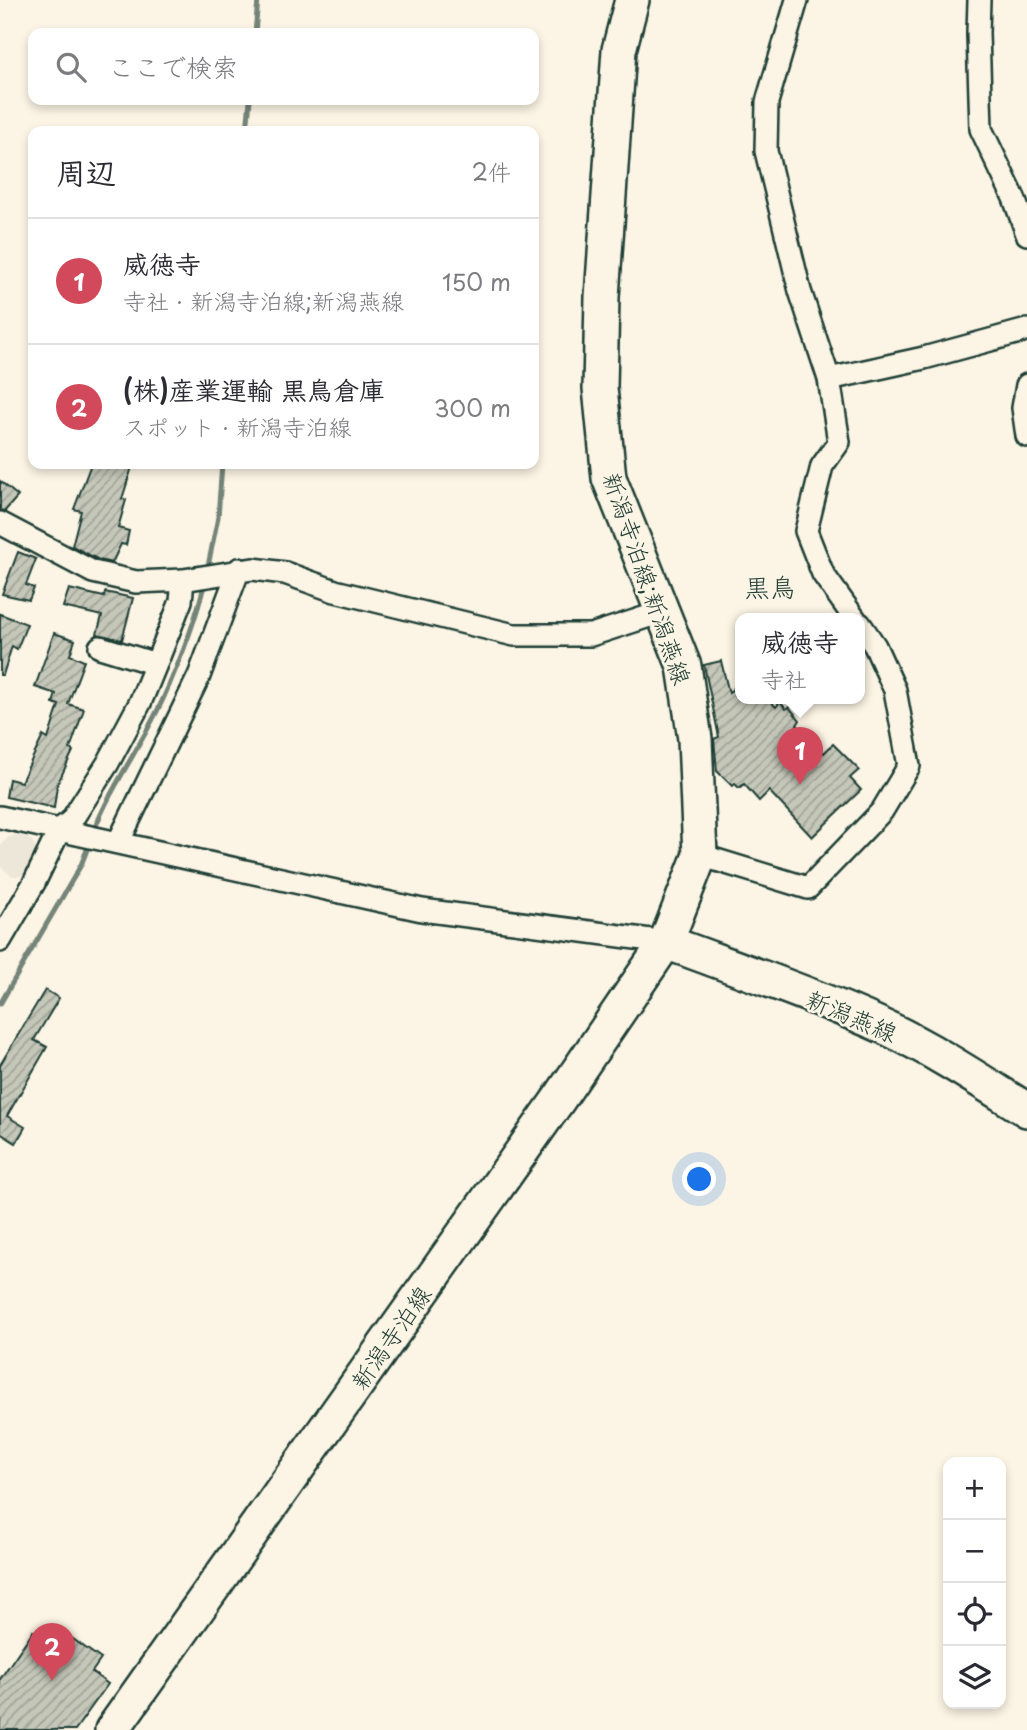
<!DOCTYPE html>
<html lang="ja">
<head>
<meta charset="utf-8">
<style>
  body { margin:0; font-family:"Playpen Sans","Klee One",sans-serif; background:#f2f2f3; color:#2b2b33 }
  .controls { position:absolute; right:21px; bottom:21px; display:grid; overflow:hidden; border-radius:14px; box-shadow:0 4px 10px #0003 }
  .controls button { width:63px; height:63px; display:grid; place-items:center; padding:0; border:0; border-bottom:2px solid #e1e1e2; background:#fff; color:#2b2b33; font:35px sans-serif }
  .you { position:absolute; left:700px; top:1180px; width:24px; height:24px; margin:-18px; border:5px solid #fff; border-radius:50%; background:#1a73e8; box-shadow:0 0 0 10px #1a73e833 }
  .badge { display:grid; place-items:center; width:46px; height:46px; border-radius:50%; background:#d1495b; color:#fff; font-size:23px; font-weight:700 }
  .pin { position:absolute; translate:-50% -58px; filter:drop-shadow(0 2px 4px #0008) }
  .pin::after { content:''; position:absolute; top:37px; width:24px; height:21px; background:inherit; clip-path:polygon(0 0,100% 0,50% 100%) }
  .popup { position:absolute; left:735px; top:613px; width:130px; height:91px; box-sizing:border-box; display:grid; place-content:center; border-radius:14px; background:#fff; filter:drop-shadow(0 2px 5px #0005); font-size:23px; white-space:nowrap; color:#7c7c81 }
  .popup b { font-size:26px; color:#2b2b33 }
  .popup::after { content:''; position:absolute; left:50%; top:100%; margin-left:-14px; border:14px solid transparent; border-top-color:#fff }
  .list { margin:0; padding:0; list-style:none }
  h2 { display:flex; justify-content:space-between; align-items:center; height:91px; margin:0; padding:0 28px; font-size:30px }
  h2 small { font-size:23px; font-weight:400; color:#7c7c81 }
  .list li { display:grid; grid-template-columns:46px 1fr auto; gap:21px; align-items:center; box-sizing:border-box; height:126px; padding:0 28px; border-top:2px solid #e1e1e2 }
  .list b { display:block; font-size:26px; white-space:nowrap }
  .list p { margin:0; font-size:23px; white-space:nowrap; color:#7c7c81 }
  .list em { font-size:23px; font-style:normal; color:#7c7c81 }
  .icon { flex:none; width:38px; height:38px; fill:none; stroke:currentColor; stroke-width:2; stroke-linecap:round; stroke-linejoin:round }
  .map { position:relative; flex:none; width:1027px; height:1730px; overflow:hidden }
  .search { position:absolute; background:#fff; box-shadow:0 4px 10px #0003; left:28px; top:28px; width:511px; height:77px; display:flex; align-items:center; gap:18px; box-sizing:border-box; padding:0 24px; border-radius:14px; color:#7c7c81; font-size:26px }
  .panel { position:absolute; background:#fff; box-shadow:0 4px 10px #0003; left:28px; top:126px; width:511px; height:343px; border-radius:14px }
  .map>svg:first-child { display:block }
  .built { fill:#ece7d8 }
  .lines { fill:none; stroke-linecap:round; stroke-linejoin:round }
  .stream { stroke:#758479; stroke-width:5 }
  .building { fill:url(#building-hatch); stroke:#1f3d34; stroke-width:2 }
  .minor-casing { stroke:#1f3d34; stroke-width:26 }
  .primary-casing { stroke:#1f3d34; stroke-width:38 }
  .minor { stroke:#fcf5e5; stroke-width:21 }
  .primary { stroke:#fcf5e5; stroke-width:33 }
  .labels { text-anchor:middle; dominant-baseline:central; stroke-width:5; stroke-linejoin:round; paint-order:stroke }
  .street-label { font-size:24px; fill:#1f3d34; stroke:#fcf5e5 }
  .neighbourhood-label { font-size:26px; fill:#1f3d34; stroke:#fcf5e5 }
</style>
</head>
<body>
<div class="map">
<svg width="1027" height="1730" viewBox="0 0 1027 1730">
  <defs>
    <pattern id="building-hatch" width="6" height="6" patternUnits="userSpaceOnUse" patternTransform="scale(1.75)"><rect width="6" height="6" fill="#c5c7b9"/><path d="M-1 1l2-2M0 6l6-6M5 7l2-2" fill="none" stroke="#9fa397"/></pattern>
  </defs>
  <rect width="100%" height="100%" fill="#fcf5e5"/>
  <filter id="ink" filterUnits="userSpaceOnUse"><feTurbulence type="fractalNoise" baseFrequency=".0143" numOctaves="2"/><feDisplacementMap in="SourceGraphic" scale="14" xChannelSelector="R" yChannelSelector="G"/><feConvolveMatrix kernelMatrix="1 2 1 2 8 2 1 2 1" color-interpolation-filters="sRGB"/></filter>
  <g filter="url(#ink)">
    <!-- built -->
    <path class="built" d="M16 835 28 838 33 842 38 856 28 873 20 876H11L0 866V845L9 837Z"/>
    <g class="lines">
      <!-- stream -->
      <path class="stream" d="M255 33 258 0
        M247 131 250 100
        M207 571 218 517 222 464
        M93 833C111 786 142 745 163 699 180 661 196 621 205 581
        M0 1004 81 865 90 842"/>
    </g>
    <!-- building -->
    <path class="building" d="M91 464H133L122 499 126 500 118 528 129 531 126 545 121 544 112 563 99 560 72 546 81 511 74 509Z
      M0 481 18 496 5 511 0 510Z
      M18 552 36 559 26 585 34 588 29 600 2 594Z
      M69 589 104 597 105 592 133 598 122 640 97 634 102 616 63 607Z
      M0 614 27 624 17 649 12 646 3 675H0Z
      M54 633 75 640 70 655 84 661 68 704 84 709 70 749 73 751 57 785 54 808 6 797 9 779 21 782 43 736 48 739 59 705 53 703 56 694 35 687Z
      M721 661 729 693 740 681V699H768L776 707 780 702 786 709 789 707 800 720 797 725 824 753 833 744 859 770 850 778 861 790 812 837 769 791 759 801 744 784 739 788 735 784 732 786 717 771 714 739 719 737 704 665Z
      M45 990 59 998 34 1040 47 1047 7 1116 25 1127 16 1143 0 1133V1065Z
      M59 1629 101 1659 92 1672 108 1684 75 1730H0V1679L33 1631 49 1643Z"/>
    <g class="lines">
      <defs>
        <path id="minor" d="M797 0 767 102 766 151 800 291 829 379 839 442 822 466 806 531 823 574 855 619
          M979 0 978 33 981 129 1014 198 1027 234
          M829 379 924 358 1027 330
          M1027 385 1023 408 1027 436
          M0 523 93 572 136 582 183 580 253 569 285 573 335 591 514 635H591L662 612
          M100 647 156 664 181 601 183 580
          M0 817 422 910 666 942
          M118 843 199 676 239 569
          M700 855 808 888 882 811 909 766 895 690 875 646 860 624
          M0 941 34 883 60 829 71 821 108 763 140 703 156 664"/>
        <path id="primary" d="M666 942C741 970 817 996 889 1029 937 1052 982 1082 1027 1110
          M112 1730 559 1099 666 942 700 855 695 739 684 666 609 478 600 388 602 297 619 50 632 0"/>
      </defs>
      <!-- minor casing -->
      <use href="#minor" class="minor-casing"/>
      <!-- primary casing -->
      <use href="#primary" class="primary-casing"/>
      <!-- minor -->
      <use href="#minor" class="minor"/>
      <!-- primary -->
      <use href="#primary" class="primary"/>
    </g>
  </g>
  <g class="labels">
    <!-- street labels -->
    <g class="street-label">
      <text transform="translate(648 578) rotate(71)">新潟寺泊線;新潟燕線</text>
      <text transform="translate(852 1015) rotate(23)">新潟燕線</text>
      <text transform="translate(390 1337) rotate(-55)">新潟寺泊線</text>
    </g>
    <!-- neighbourhood labels -->
    <g class="neighbourhood-label">
      <text x="770" y="586">黒鳥</text>
    </g>
  </g>
</svg>
<div class="controls">
<button>+</button>
<button>−</button>
<button><svg class="icon" aria-label="locate" viewBox="0 0 24 24"><circle cx="12" cy="12" r="6"/><path d="M12 2v4M12 18v4M2 12h4M18 12h4"/></svg></button>
<button><svg class="icon" aria-label="layers" viewBox="0 0 24 24"><path d="M12 4l9 5-9 5-9-5zM3 14l9 5 9-5"/></svg></button>
</div>
<div class="you"></div>
<div class="pin badge" style="left:800px;top:785px">1</div>
<div class="popup"><b>威徳寺</b>寺社</div>
<div class="pin badge" style="left:52px;top:1681px">2</div>
<div class="search"><svg class="icon" aria-label="search" viewBox="0 0 24 24"><circle cx="10" cy="10" r="6"/><path d="M15 15l6 6"/></svg>ここで検索</div>
<section class="panel">
<h2>周辺<small>2件</small></h2>
<ul class="list">
<li><span class="badge">1</span><div><b>威徳寺</b><p>寺社 · 新潟寺泊線;新潟燕線</p></div><em>150 m</em></li>
<li><span class="badge">2</span><div><b>(株)産業運輸 黒鳥倉庫</b><p>スポット · 新潟寺泊線</p></div><em>300 m</em></li>
</ul>
</section>
</div>
</body>
</html>
